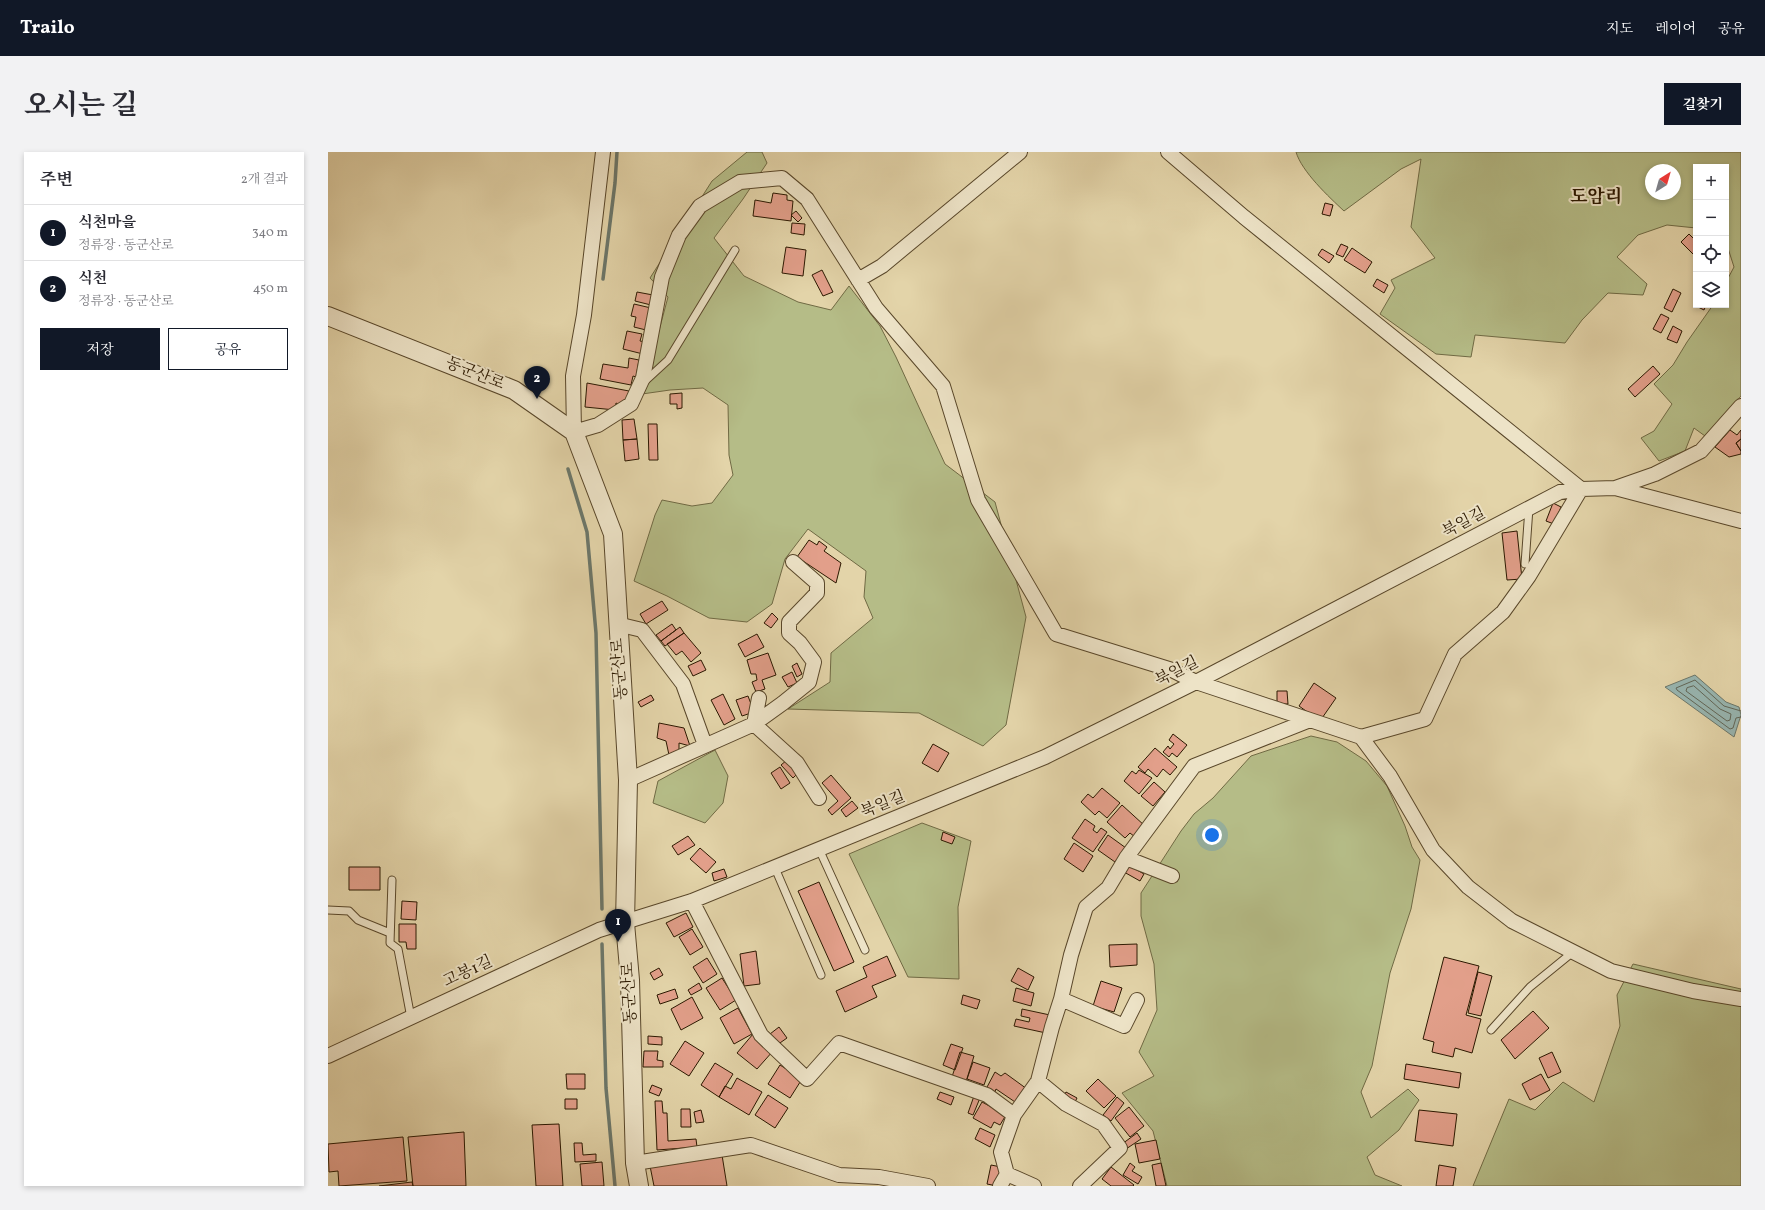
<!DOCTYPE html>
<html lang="ko">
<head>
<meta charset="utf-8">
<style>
  body { margin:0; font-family:Vollkorn,"Noto Serif KR",serif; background:#f2f2f3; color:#2b2b33 }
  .controls { position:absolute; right:12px; top:12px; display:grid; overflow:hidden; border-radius:0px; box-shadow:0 2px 6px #0003 }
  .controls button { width:36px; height:36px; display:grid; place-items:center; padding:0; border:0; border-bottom:1px solid #e1e1e2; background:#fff; color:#2b2b33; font:20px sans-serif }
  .compass { position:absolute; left:1317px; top:12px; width:36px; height:36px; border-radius:50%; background:#fff; box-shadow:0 2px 6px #0003; rotate:37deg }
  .you { position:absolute; left:884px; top:683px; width:14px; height:14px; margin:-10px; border:3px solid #fff; border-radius:50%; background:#1a73e8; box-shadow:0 0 0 6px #1a73e833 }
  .badge { display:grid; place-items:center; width:26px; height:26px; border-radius:50%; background:#111827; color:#fff; font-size:13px; font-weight:700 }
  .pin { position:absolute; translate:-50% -33px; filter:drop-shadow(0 1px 2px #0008) }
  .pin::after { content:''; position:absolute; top:21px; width:14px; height:12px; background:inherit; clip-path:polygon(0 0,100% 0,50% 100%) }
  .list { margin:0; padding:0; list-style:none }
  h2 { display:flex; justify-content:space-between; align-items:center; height:52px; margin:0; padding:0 16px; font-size:17px }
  h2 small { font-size:13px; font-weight:400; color:#7c7c81 }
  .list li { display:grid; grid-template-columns:26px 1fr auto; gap:12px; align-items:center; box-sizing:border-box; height:56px; padding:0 16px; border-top:1px solid #e1e1e2 }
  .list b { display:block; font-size:15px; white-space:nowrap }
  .list p { margin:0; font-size:13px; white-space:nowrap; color:#7c7c81 }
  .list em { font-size:13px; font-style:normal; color:#7c7c81 }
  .actions { display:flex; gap:8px; padding:12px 16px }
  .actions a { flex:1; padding:9px 0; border:1px solid #111827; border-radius:0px; text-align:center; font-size:14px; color:#111827 }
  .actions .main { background:#111827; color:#fff }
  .icon { flex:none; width:22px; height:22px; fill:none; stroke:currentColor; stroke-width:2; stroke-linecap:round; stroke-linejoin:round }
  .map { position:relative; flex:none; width:1413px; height:1034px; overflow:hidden; border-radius:0px }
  header { display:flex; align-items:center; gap:24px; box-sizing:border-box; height:56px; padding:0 20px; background:#111827; color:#fff }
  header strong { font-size:19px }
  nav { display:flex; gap:22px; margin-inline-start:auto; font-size:14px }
  .intro { display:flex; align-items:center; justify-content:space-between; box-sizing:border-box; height:96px; padding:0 24px }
  h1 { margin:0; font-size:28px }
  .button { padding:10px 18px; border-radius:0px; background:#111827; color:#fff; font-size:14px; font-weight:700 }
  main { display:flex; gap:24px; padding:0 24px }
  aside { flex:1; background:#fff; border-radius:0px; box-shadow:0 2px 6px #0003 }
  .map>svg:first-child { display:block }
  .green { fill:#b5bc87; stroke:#706a44; fill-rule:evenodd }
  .water { fill:#98b6b1; stroke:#6c776a }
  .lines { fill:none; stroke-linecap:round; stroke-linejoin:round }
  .shore { stroke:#626758; stroke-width:1 }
  .stream { stroke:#6c776a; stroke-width:3.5 }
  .building { fill:#e29f8a; stroke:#2b1800 }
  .service-casing { stroke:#59472a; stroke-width:9 }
  .minor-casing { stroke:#59472a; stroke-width:16 }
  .tertiary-casing { stroke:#59472a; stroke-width:20 }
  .service { stroke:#ede3c7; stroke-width:7 }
  .minor { stroke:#ede3c7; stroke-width:14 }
  .tertiary { stroke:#ede3c7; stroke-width:18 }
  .labels { text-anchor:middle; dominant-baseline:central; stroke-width:4; stroke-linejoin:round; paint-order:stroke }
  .street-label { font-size:16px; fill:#2b1800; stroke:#ede3c7 }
  .quarter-label { font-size:18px; font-weight:bold; fill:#2b1800; stroke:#ede3c7 }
</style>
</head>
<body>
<header>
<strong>Trailo</strong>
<nav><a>지도</a><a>레이어</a><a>공유</a></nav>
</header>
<div class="intro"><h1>오시는 길</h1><a class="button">길찾기</a></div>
<main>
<aside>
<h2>주변<small>2개 결과</small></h2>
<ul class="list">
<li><span class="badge">1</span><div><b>식천마을</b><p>정류장 · 동군산로</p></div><em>340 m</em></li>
<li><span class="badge">2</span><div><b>식천</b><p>정류장 · 동군산로</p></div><em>450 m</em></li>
</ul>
<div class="actions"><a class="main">저장</a><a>공유</a></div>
</aside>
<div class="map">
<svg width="1413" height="1034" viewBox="0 0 1413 1034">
  <rect width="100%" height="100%" fill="#e3d4a9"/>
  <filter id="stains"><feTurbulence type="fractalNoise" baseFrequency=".005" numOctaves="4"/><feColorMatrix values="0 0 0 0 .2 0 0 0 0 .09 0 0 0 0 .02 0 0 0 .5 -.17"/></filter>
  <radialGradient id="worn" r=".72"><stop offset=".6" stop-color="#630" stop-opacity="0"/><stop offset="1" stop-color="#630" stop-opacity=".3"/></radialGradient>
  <!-- green -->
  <path class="green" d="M419 0H434L439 11 415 47 386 86 416 124 470 150 503 158 521 134 552 174 568 205 617 312 667 350 698 465 678 573 655 594 591 561 460 557 502 530 503 501 545 466 536 445 538 419 480 377 457 407 444 452 419 470 381 466 339 444 306 429 327 363 334 348 364 354 384 351 405 323 401 303 400 253 375 236 342 238 314 242 340 145 322 126 384 29Z
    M968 0H1413V244L1377 284 1366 276 1357 299 1331 309 1313 286 1326 279 1344 252 1326 232 1345 213 1359 190 1385 153H1398V130L1406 115 1398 90V15H1368V76L1339 73 1310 83 1289 105 1319 132 1315 143 1280 141 1254 168 1237 191 1147 183 1143 205 1108 202 1052 162 1067 136 1063 128 1107 106 1083 75 1093 7 1073 17 1016 59C1001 45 974 20 968 0ZM1323 18H1347V42H1323Z
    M983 584 1009 590 1038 609 1059 634 1077 674 1084 695 1092 708 1083 757 1062 821 1044 914 1033 940 1043 966 1080 937 1091 948 1071 978 1039 1005 1047 1023 1074 1034H839L825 979 794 941 826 924 811 900 829 858 826 812 813 764V741L853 679 866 662 885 646 923 604Z
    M387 598 400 624 395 651 377 671 325 651 330 629Z
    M594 671 643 689 630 755 631 827 580 825 521 702Z
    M1305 812 1413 837V1034H1145L1181 947 1207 958 1235 930 1266 950 1292 874 1289 843Z"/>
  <!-- water -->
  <path class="water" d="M1367 523 1398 550 1411 555 1413 563 1406 585 1337 535Z"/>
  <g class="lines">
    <!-- shore -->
    <path class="shore" d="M1366 534 1392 557 1403 562 1402 568 1399 569 1358 539 1359 536Z
      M1413 559 1396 554 1367 528 1348 536 1349 538 1402 577 1405 576 1408 566 1413 565"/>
    <!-- stream -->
    <path class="stream" d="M275 127 287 31 289 0
      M240 317 259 380 268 481 274 757
      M274 792 278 936 287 1034"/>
  </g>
  <!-- building -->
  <path class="building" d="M445 41 459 43V48L465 49 463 69 425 64 427 48 443 51Z
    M997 51 1005 53 1002 64 994 62Z
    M468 59 474 66 470 70 463 63Z
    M464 71 477 72 476 83 463 81Z
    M1361 82 1368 89V105L1353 90Z
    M1013 92 1020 95 1015 105 1008 102Z
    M458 95 478 98 475 124 454 121Z
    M1024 96 1044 110 1037 121 1016 108Z
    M994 97 1006 104 1001 111 990 103Z
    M494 118 505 140 495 144 484 123Z
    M1049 127 1060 133 1056 141 1045 134Z
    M1345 137 1353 141 1344 160 1336 156Z
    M309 140 325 143 323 153 307 149Z
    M306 152 323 156 318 178 306 175 308 165 303 164Z
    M1368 153H1378L1376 158 1368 154Z
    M1333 162 1341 166 1333 181 1325 177Z
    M1345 174 1354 179 1349 191 1339 187Z
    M299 179 314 182 312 189 318 190 315 202 295 197Z
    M301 206 311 208 308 225 305 224 303 233 272 227 275 212 300 216Z
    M1325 214 1332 222 1307 245 1300 237Z
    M259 231 301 239 300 246 294 254 288 251 287 258 257 255Z
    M354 241V256L349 257V252H342V242Z
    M306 267 309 287 295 288 294 268Z
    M320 272H329L330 308H321Z
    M1402 278 1409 283 1413 278V287L1408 291 1413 299V302L1401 305 1387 295Z
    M309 287 311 307 297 309 295 288Z
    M1413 287V299L1408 291Z
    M1225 351 1233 355 1226 372 1218 369Z
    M1189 379 1194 427 1179 428 1174 381Z
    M481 388 489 393 491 389 499 395 496 399 513 411 508 431 469 405Z
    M334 449 340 458 318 472 312 462Z
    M444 461 450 467 443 476 436 471Z
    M344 472 348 478 333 489 328 483Z
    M352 475 356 481 337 494 333 489Z
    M356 481 373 501 363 510 354 499 348 503 339 492Z
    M429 482 436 495 417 505 410 492Z
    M440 501 448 523 434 528 437 537 428 540 424 530 429 528 428 522H423L419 508Z
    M373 508 378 518 365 524 360 514Z
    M469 511 474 522 469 525 464 514Z
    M464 520 469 531 460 535 454 525Z
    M986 531 1008 546 992 569 971 554Z
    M949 539H959L960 552H949Z
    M395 542 407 567 396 573 383 548Z
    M323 543 326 548 313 555 310 550Z
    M420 544 426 560 414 564 408 548Z
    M331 571 356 576 362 594 351 591V601L341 603 338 589 329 586Z
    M845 582 859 593 849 605 844 601 841 605 835 600 840 594 842 597 846 592 841 588Z
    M605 592 621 601 610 620 594 611Z
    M827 596 849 615 842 623 835 617 829 625 820 617 817 621 810 615Z
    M459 608 470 621 465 626 453 613Z
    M452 615 462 631 453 637 443 621Z
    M811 618 824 626 811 642 796 629 804 619 808 622Z
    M503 623 523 646 504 663 500 658 510 649 494 631Z
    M826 630 837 640 825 654 813 644Z
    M774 636 792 651 779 666 771 659 767 663 753 650 760 642 765 646Z
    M524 649 530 656 518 665 513 658Z
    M794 653 817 674 807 685 802 681 797 686 779 670Z
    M757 667 767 674 765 678 769 681 773 676 779 680 765 700 744 686Z
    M615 680 627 685 624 692 613 688Z
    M780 683 798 696 787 710 770 698Z
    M360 684 367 693 350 703 344 694Z
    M746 691 765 704 755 720 736 707Z
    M372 696 388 710 378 721 362 707Z
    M802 714 816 722 812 729 796 720Z
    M21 715H52V738H21Z
    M396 717 399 725 386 729 384 721Z
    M491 730 526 810 506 819 470 739Z
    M74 749 89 750 88 768 73 767Z
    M358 761 365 775 346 785 338 771Z
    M71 772H88V797H79L78 790H71Z
    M364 777 375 795 362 803 351 785Z
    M809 792V813L782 815 781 793Z
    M428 799 432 832 416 834 412 802Z
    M559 804 568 824 544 834 549 845 517 860 508 839 539 825 535 815Z
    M1116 805 1151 814 1138 863 1153 867 1144 901 1127 896 1125 905 1104 900 1106 890 1095 887Z
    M379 806 389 822 375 831 365 815Z
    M331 816 335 823 326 828 322 821Z
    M690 816 706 825 700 838 683 829Z
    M1150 820 1164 824 1153 864 1140 861Z
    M394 826 408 848 392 858 378 836Z
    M773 829 794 836 786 860 765 854Z
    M371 831 374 837 363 843 360 838Z
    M688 836 706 841 703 854 685 849Z
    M347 837 350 846 332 852 329 843Z
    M635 843 652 848 649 857 633 852Z
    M364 845 375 866 353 878 343 857Z
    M410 856 424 882 406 892 392 866Z
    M694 857 722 863 718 881 686 874 688 867 701 870 702 866 693 864Z
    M1205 859 1221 876 1187 907 1173 888Z
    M451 875 459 886 449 893 442 882Z
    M425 882 445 899 429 917 409 901Z
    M320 884 334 885V893L320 892Z
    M357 889 376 901 361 924 342 912Z
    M623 892 635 896 627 918 615 913Z
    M316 899H330L329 908 335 909V915H315Z
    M632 900 646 904 637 933 623 928Z
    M1224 900 1233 920 1220 926 1211 906Z
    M645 910 662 916 656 933 639 927Z
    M387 911 405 922 391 945 373 933Z
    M1078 912 1133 921 1131 936 1076 927Z
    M452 913 474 927 462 946 440 932Z
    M667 920 673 924 677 921 699 937 690 952 668 937 666 942 658 937Z
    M238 922H257V937H239Z
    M1213 922 1222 938 1202 948 1194 932Z
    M409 926 434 940 421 963 391 945 397 934 403 937Z
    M770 927 788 944 776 956 758 939Z
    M324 933 334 937 331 944 321 940Z
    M612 940 626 945 623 953 609 947Z
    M738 940 749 946 746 952 735 946Z
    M440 943 460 956 447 976 427 963Z
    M646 944 652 946 645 963 640 961Z
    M789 945 796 951 783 969 775 963Z
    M237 947H249V957H237Z
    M327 949H334L335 961H339L340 989 368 987 369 995 329 998Z
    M654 950 678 963 672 973 666 970 663 976 645 966Z
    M801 955 816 974 802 985 787 966Z
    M353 957H362L363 975H353Z
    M373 958 376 970 368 971 366 960Z
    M1091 958 1129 962 1125 994 1087 989Z
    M231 972 235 1034H208L204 973Z
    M652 976 667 983 662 995 647 987Z
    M136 980 138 1034H85L80 985Z
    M809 981 813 987 798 997 794 992Z
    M75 985 79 1029 11 1034 10 1019 1 1020 0 992Z
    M828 988 832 1007 811 1011 807 992Z
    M246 991H254L255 1003 268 1002V1009L247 1010Z
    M394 1003 399 1034H326L322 1014Z
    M274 1010 276 1034H254L252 1012Z
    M802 1011 807 1015 804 1019 814 1025 810 1032 795 1023Z
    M833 1011 838 1034H828L824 1013Z
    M663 1013 673 1015 669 1034 659 1032Z
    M1111 1013 1128 1016 1125 1034H1108Z
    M783 1015 806 1033 805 1034H783L774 1027Z
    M84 1030 85 1034H51Z"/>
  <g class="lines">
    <defs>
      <path id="service" d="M315 231 340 208 407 98
        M1197 412 1201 356
        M491 697 537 798
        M447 716 493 823
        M64 728 62 791 70 797 83 866
        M0 758 21 759 30 768 62 781
        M1163 878 1202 835 1245 800"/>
      <path id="minor" d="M275 0 256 163 245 224 246 280 270 273 303 252 315 226 334 125 351 83 372 54 412 30 454 26 479 47 548 156 615 234 650 348 728 482 844 518 868 530 1033 585 1062 624 1105 698 1140 735 1184 769 1283 819 1365 839 1413 847
        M840 0 916 65 1253 337 1201 424 1175 460 1127 502 1097 567 1033 585
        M530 128 554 114 692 0
        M1287 336 1327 322 1373 299 1413 254
        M465 410 489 431V441L461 470V481L472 491 486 510 481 530 455 551 426 572 469 611 491 646
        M289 472 314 478 355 532 377 593
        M300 628 426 572 431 546
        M798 706 844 724
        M364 749 433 883 479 927 511 891 659 943 686 963 710 929 724 875 733 847
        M809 848 796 874 733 847 743 803 758 755 780 736 798 706 866 614 982 568
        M0 904 271 778 364 749 717 605 868 530 1232 340 1253 337 1287 336 1413 369
        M710 929 738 952 775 972 792 996 752 1034
        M686 963 673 1000 679 1022 706 1034
        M307 1011 423 993 511 1023 551 1025 600 1034
        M672 1034 679 1022"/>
      <path id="tertiary" d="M0 164 186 238 246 280 285 382 300 628 297 771 302 828 307 1011 311 1034"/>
    </defs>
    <!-- service casing -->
    <use href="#service" class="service-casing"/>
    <!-- minor casing -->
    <use href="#minor" class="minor-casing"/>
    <!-- tertiary casing -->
    <use href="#tertiary" class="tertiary-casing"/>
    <!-- service -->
    <use href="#service" class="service"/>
    <!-- minor -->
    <use href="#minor" class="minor"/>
    <!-- tertiary -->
    <use href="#tertiary" class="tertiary"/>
  </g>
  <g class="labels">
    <!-- street labels -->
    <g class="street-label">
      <text transform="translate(147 222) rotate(22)">동군산로</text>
      <text transform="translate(1136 371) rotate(-28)">북일길</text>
      <text transform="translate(292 517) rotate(-94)">동군산로</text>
      <text transform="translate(849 520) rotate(-27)">북일길</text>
      <text transform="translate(555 653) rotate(-22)">북일길</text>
      <text transform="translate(140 820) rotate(-25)">고봉1길</text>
      <text transform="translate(302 841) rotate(-93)">동군산로</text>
    </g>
    <!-- quarter labels -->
    <g class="quarter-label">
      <text x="1268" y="45">도암리</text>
    </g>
  </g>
  <rect width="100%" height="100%" filter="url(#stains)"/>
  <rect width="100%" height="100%" fill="url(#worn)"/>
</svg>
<div class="controls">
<button>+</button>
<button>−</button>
<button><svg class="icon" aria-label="locate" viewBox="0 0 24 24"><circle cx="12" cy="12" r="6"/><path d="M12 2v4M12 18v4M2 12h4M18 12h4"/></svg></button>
<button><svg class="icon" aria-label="layers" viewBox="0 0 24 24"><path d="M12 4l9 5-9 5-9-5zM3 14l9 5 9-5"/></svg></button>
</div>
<svg class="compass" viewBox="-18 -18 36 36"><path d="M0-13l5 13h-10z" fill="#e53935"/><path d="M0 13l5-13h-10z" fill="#7c7c81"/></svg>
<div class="you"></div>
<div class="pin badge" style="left:290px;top:790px">1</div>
<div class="pin badge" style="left:209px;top:247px">2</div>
</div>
</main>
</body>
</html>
